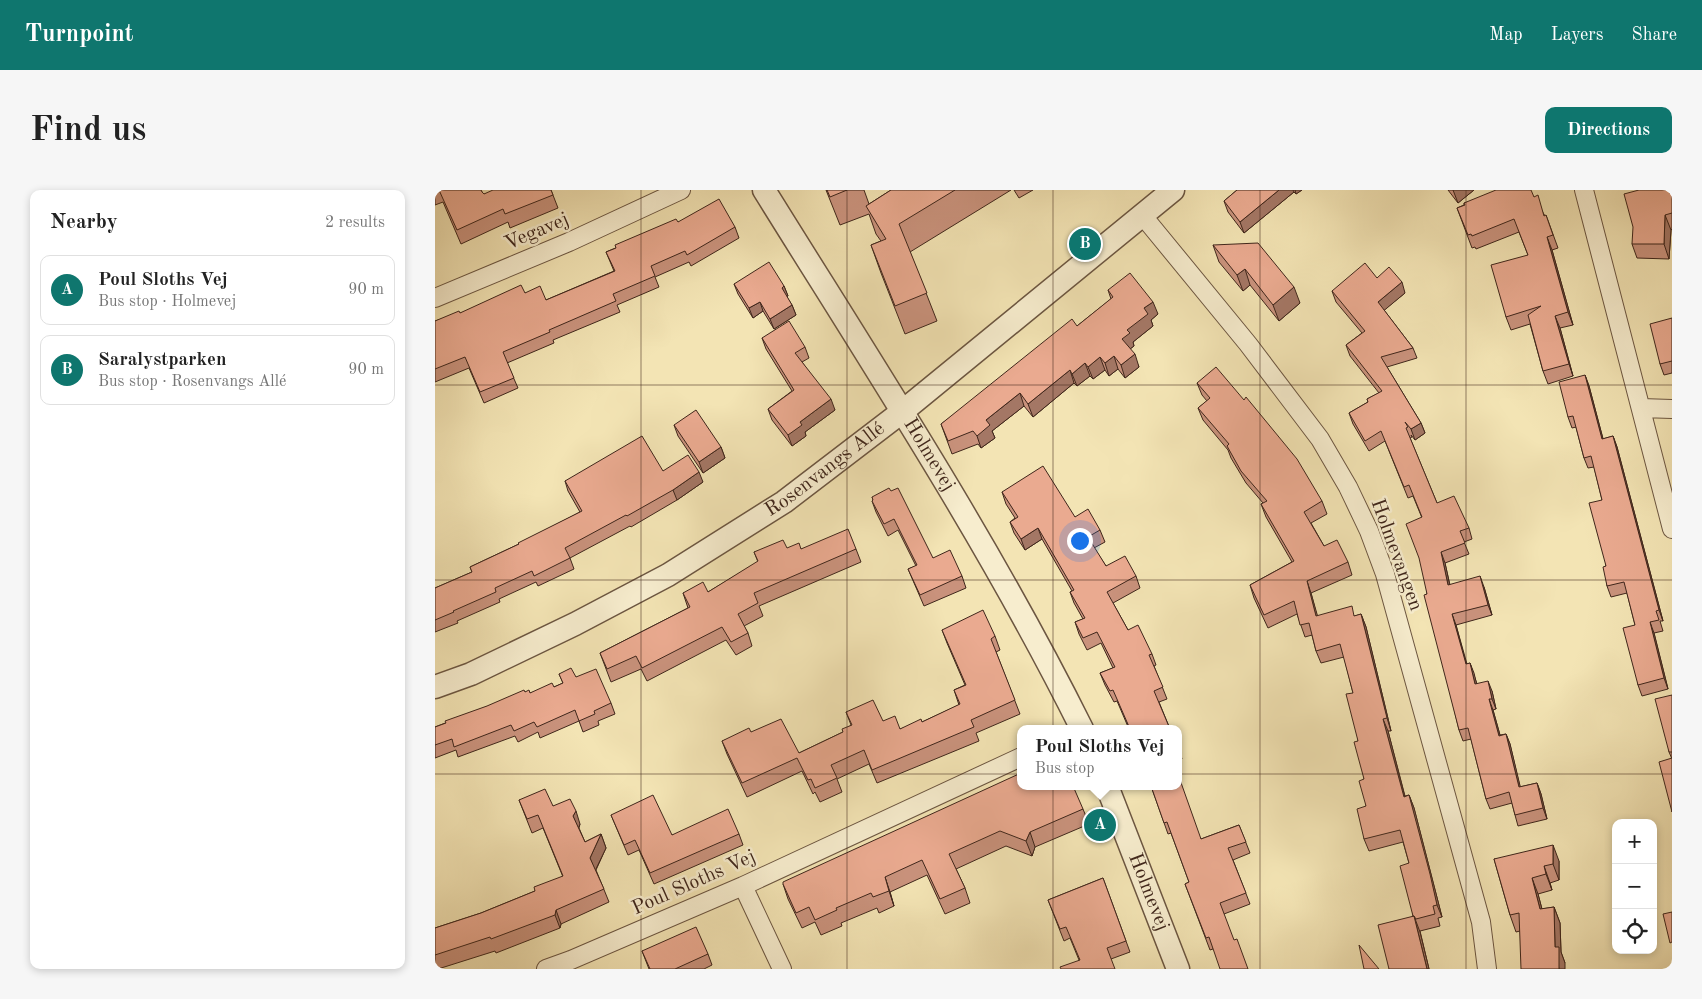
<!DOCTYPE html>
<html lang="en">
<head>
<meta charset="utf-8">
<style>
  body { margin:0; font-family:"Old Standard TT",serif; background:#f6f6f6; color:#222 }
  .controls { position:absolute; right:15px; bottom:15px; display:grid; overflow:hidden; border-radius:10px; box-shadow:0 2px 8px #0003 }
  .controls button { width:45px; height:45px; display:grid; place-items:center; padding:0; border:0; border-bottom:1px solid #e0e0e0; background:#fff; color:#222; font:25px sans-serif }
  .you { position:absolute; left:644px; top:350px; width:18px; height:18px; margin:-12px; border:4px solid #fff; border-radius:50%; background:#1a73e8; box-shadow:0 0 0 8px #1a73e833 }
  .badge { display:grid; place-items:center; width:32px; height:32px; border-radius:50%; background:#0f766e; color:#fff; font-size:16px; font-weight:700 }
  .pin { position:absolute; translate:-50% -50%; border:2px solid #fff; box-shadow:0 1px 5px #0006 }
  .popup { position:absolute; left:582px; top:535px; width:165px; height:65px; box-sizing:border-box; display:grid; place-content:center; border-radius:10px; background:#fff; filter:drop-shadow(0 1px 4px #0005); font-size:16px; white-space:nowrap; color:#767676 }
  .popup b { font-size:19px; color:#222 }
  .popup::after { content:''; position:absolute; left:50%; top:100%; margin-left:-10px; border:10px solid transparent; border-top-color:#fff }
  .list { margin:0; padding:0; list-style:none }
  h2 { display:flex; justify-content:space-between; align-items:center; height:65px; margin:0; padding:0 20px; font-size:21px }
  h2 small { font-size:16px; font-weight:400; color:#767676 }
  .list li { display:grid; grid-template-columns:32px 1fr auto; gap:15px; align-items:center; box-sizing:border-box; height:70px; margin:0 10px 10px; padding:0 10px; border:1px solid #e0e0e0; border-radius:10px }
  .list b { display:block; font-size:19px; white-space:nowrap }
  .list p { margin:0; font-size:16px; white-space:nowrap; color:#767676 }
  .list em { font-size:16px; font-style:normal; color:#767676 }
  .icon { flex:none; width:28px; height:28px; fill:none; stroke:currentColor; stroke-width:2; stroke-linecap:round; stroke-linejoin:round }
  .map { position:relative; flex:none; width:1237px; height:779px; overflow:hidden; border-radius:10px }
  header { display:flex; align-items:center; gap:30px; box-sizing:border-box; height:70px; padding:0 25px; background:#0f766e; color:#fff }
  header strong { font-size:24px }
  nav { display:flex; gap:28px; margin-inline-start:auto; font-size:18px }
  .intro { display:flex; align-items:center; justify-content:space-between; box-sizing:border-box; height:120px; padding:0 30px }
  h1 { margin:0; font-size:35px }
  .button { padding:12px 22px; border-radius:10px; background:#0f766e; color:#fff; font-size:18px; font-weight:700 }
  main { display:flex; gap:30px; padding:0 30px }
  aside { flex:1; background:#fff; border-radius:10px; box-shadow:0 2px 8px #0003 }
  .map>svg:first-child { display:block }
  .lines { fill:none; stroke-linecap:round; stroke-linejoin:round }
  .minor-casing { stroke:#6c5641; stroke-width:20 }
  .tertiary-casing { stroke:#6c5641; stroke-width:25 }
  .minor { stroke:#f7edce; stroke-width:18 }
  .tertiary { stroke:#f7edce; stroke-width:22 }
  .wall { fill:#c9927c; stroke:#3f261b }
  .shaded-wall { fill:#a47765; stroke:#3f261b }
  .building { fill:#eaaa90; stroke:#3f261b }
  .grid { fill:none; stroke:#3f261b; stroke-width:1; stroke-opacity:0.55 }
  .labels { text-anchor:middle; dominant-baseline:central; stroke-width:5; stroke-linejoin:round; paint-order:stroke }
  .street-label { font-size:20px; fill:#3f261b; stroke:#f7edce }
</style>
</head>
<body>
<header>
<strong>Turnpoint</strong>
<nav><a>Map</a><a>Layers</a><a>Share</a></nav>
</header>
<div class="intro"><h1>Find us</h1><a class="button">Directions</a></div>
<main>
<aside>
<h2>Nearby<small>2 results</small></h2>
<ul class="list">
<li><span class="badge">A</span><div><b>Poul Sloths Vej</b><p>Bus stop · Holmevej</p></div><em>90 m</em></li>
<li><span class="badge">B</span><div><b>Saralystparken</b><p>Bus stop · Rosenvangs Allé</p></div><em>90 m</em></li>
</ul>
</aside>
<div class="map">
<svg width="1237" height="779" viewBox="0 0 1237 779">
  <rect width="100%" height="100%" fill="#f3e4b4"/>
  <filter id="stains"><feTurbulence type="fractalNoise" baseFrequency=".004" numOctaves="4"/><feColorMatrix values="0 0 0 0 .2 0 0 0 0 .09 0 0 0 0 .02 0 0 0 .5 -.17"/></filter>
  <radialGradient id="worn" r=".72"><stop offset=".6" stop-color="#630" stop-opacity="0"/><stop offset="1" stop-color="#630" stop-opacity=".3"/></radialGradient>
  <g class="lines">
    <defs>
      <path id="minor" d="M1149 0 1237 339
        M708 26 813 154 885 249 913 297 934 341 950 384 1046 732 1052 779
        M0 108 134 52 246 0
        M1206 218 1237 219
        M308 696 347 779
        M111 779 136 770 308 696 586 567"/>
      <g id="tertiary">
        <path id="s1" d="M329 0C439 177 554 352 647 539"/>
        <path id="s2" d="M0 497 36 484 140 434 233 385 349 312 468 221 738 0"/>
        <path id="s3" d="M672 596 743 779"/>
      </g>
    </defs>
    <!-- minor casing -->
    <use href="#minor" class="minor-casing"/>
    <!-- tertiary casing -->
    <use href="#tertiary" class="tertiary-casing"/>
    <!-- minor -->
    <use href="#minor" class="minor"/>
    <!-- tertiary -->
    <use href="#tertiary" class="tertiary"/>
  </g>
  <!-- wall -->
  <path class="wall" d="M0 0H46L47 2 49 4 116 0 123 18 75 38 73 32 26 54 8 12 0 15Z
    M391 0H429L434 14 456 0H576L475 62 502 131 470 144 446 83 436 55 446 51 441 44 434 24 405 35Z
    M579 0H598L584 8Z
    M802 0H867L861 4 859 2 809 43 793 22 789 11Z
    M1013 0H1039L1023 13Z
    M1237 0V39L1236 40 1234 69 1202 68 1197 54Z
    M1099 7 1110 26 1111 25 1123 58 1117 60 1138 135 1125 138 1138 186 1113 194 1108 181 1095 134 1076 140 1071 127 1093 65 1084 42 1041 59 1040 57 1037 58 1022 18 1029 15V13Z
    M243 32 300 37 304 48 256 76 254 72 220 87 224 97 182 115 185 122 118 150 119 153 72 173 83 198 49 213 34 178 0 192V131L90 103 111 110 179 81 171 62Z
    M778 55 865 113 844 131 815 95 808 101 784 72Z
    M299 94 349 96 353 106 352 107 357 115 361 125 339 139 328 121 318 128 303 104Z
    M673 100 723 124 716 130 718 136 698 152 699 156 695 159 704 177 690 188 683 179 674 186 670 180 658 189 655 186 642 196 639 193 598 227 589 216 557 241 560 248 546 258 543 254 517 264 506 234 642 136 676 109Z
    M897 101 970 103 949 120 978 158 982 168 952 177 986 233 990 243 980 250 976 245 977 247 975 248 1002 313 1034 338 1037 349 1029 352 1034 364 1010 373 1015 395 1049 397 1057 425 1021 435 1032 474 1035 473 1042 494 1057 501 1061 519 1058 520 1065 545 1071 544 1075 554 1085 597 1102 593 1106 604 1112 629 1083 636 1080 625 1077 613 1055 619 1051 609 1036 549 1028 551 1024 540 992 404 987 328 978 306 973 308 950 251 934 261 918 234 914 223 933 212 932 209 944 203 915 166 911 155 927 143 901 112Z
    M1237 128V183L1229 185 1225 174Z
    M327 148 370 157 374 168 367 172 400 220 370 242 371 246 357 256 337 230 333 219 357 201 331 159Z
    M1150 185 1154 196 1168 249 1178 246 1182 257 1228 431H1225L1228 441 1219 443 1233 499 1207 506 1203 495 1200 435 1192 403 1176 407 1172 396 1167 310 1159 277 1153 278 1149 268 1141 237 1137 238 1133 227Z
    M762 193 887 311 892 324 876 333 889 356 913 372 917 385 876 403 882 426H920L926 424 931 437 956 541H953L970 606 974 605 979 618 1007 727 1003 728 1005 736 985 741 994 779H954L978 726 974 673 968 652 934 661 929 649 931 616 929 589 923 551 918 503 909 467 886 473 881 461 877 445 870 447 862 424 833 438 819 408 815 395 857 372 831 327 826 314 828 313 811 293 796 268 793 260 768 230 763 218 772 211 767 205Z
    M239 235 286 257 290 268 268 283 243 246Z
    M228 281 268 292 242 310 196 337 195 336 135 368 139 379 103 396 101 392 64 409 65 412 22 431 23 433 0 442V398L37 382 35 377 84 354 145 322 133 301 130 291Z
    M567 302 640 327 665 340 670 352 659 358 671 376 701 386 705 398 678 413 693 440 717 464 721 475 719 476 732 509 724 512 735 539H694L682 511 679 512 670 495 665 483 678 478 666 453 652 460 644 444 640 432 648 429 639 413 635 402 637 401 607 349 590 360 579 343 575 332 580 328 571 314Z
    M437 307 498 368 527 386 531 398 489 416 473 379 481 376 463 340 453 346 441 322 437 311 438 310Z
    M366 359H421L426 372 324 416 328 426 309 436 313 443 317 456 301 465 291 450 212 491 206 479 176 492 165 463 253 418 248 403 273 402 323 372 319 362Z
    M507 440 560 446 565 460 561 462 585 524 541 543 544 551 442 593 434 574 402 589 407 602 385 612 380 602 378 604 367 581 312 607 292 564 287 551 316 542 364 563 408 542 416 535 411 522 448 531 465 539 487 532 524 515 519 500 530 495 512 453Z
    M124 484 141 487 176 513 180 524 163 531 164 535 148 542 144 531 105 548 103 542 83 552 80 546 23 567 21 560 0 568V537L90 502 95 503 119 497 128 493Z
    M1237 505V622V569L1234 562Z
    M744 559 747 569 744 570Z
    M716 596 766 649 804 635 815 663 798 670 815 714 789 724 778 759 775 760 750 694 754 692 736 643 733 644Z
    M84 610 118 616 145 634 144 638 150 652 166 644 171 658 161 680 174 712 126 734 125 738 61 763 60 761 3 779H0V738L46 723 100 701 128 687 108 638 97 643Z
    M648 619 654 634 600 657 597 666 571 656 521 679 530 698 535 713 510 724 492 685 455 702 459 716 444 723 442 718 406 733 407 736 386 745 380 732 367 738 353 709 348 694Z
    M176 625 237 645 304 644 308 655 219 694 204 660 193 665Z
    M1059 669 1124 671V690L1115 693 1117 700 1103 704 1107 719 1119 717 1125 733 1126 762 1130 773 1085 741 1081 742 1075 725Z
    M668 688 695 762 676 769 644 770 635 748 629 751 613 710Z
    M207 761 273 764 277 775 269 779H214Z"/>
  <!-- shaded-wall -->
  <path class="shaded-wall" d="M844 0H858L859 2 809 43 805 32Z
    M860 0H867L861 4Z
    M1018 0H1039L1023 13Z
    M1230 25 1236 40 1234 69 1229 54Z
    M1112 47 1117 60 1138 135 1133 122Z
    M810 79 815 95 808 101 802 85Z
    M967 92 970 103 946 123 943 112Z
    M349 96 353 106 350 108 347 98Z
    M859 97 865 113 844 131 838 115Z
    M325 112 328 121 318 128 314 118Z
    M718 112 723 124 716 130 718 136 698 152 699 156 691 162 687 149 692 140 709 118Z
    M357 115 361 125 339 139 335 129Z
    M1120 126 1125 138 1138 186 1134 174Z
    M700 164 704 177 690 188 686 175Z
    M679 166 683 179 674 186 670 173Z
    M665 167 670 180 658 189 653 177Z
    M650 173 655 186 642 196 637 184Z
    M635 180 639 193 598 227 593 214Z
    M1150 185 1154 196 1171 260 1167 249Z
    M585 203 589 216 557 241 560 248 546 258 542 246 551 230Z
    M396 209 400 220 370 242 371 246 357 256 353 245 365 232Z
    M986 233 990 243 980 250 976 239Z
    M1178 246 1182 257 1228 431 1224 420Z
    M286 257 290 268 268 283 264 272Z
    M264 282 268 292 242 310 238 300Z
    M603 338 607 349 590 360 586 349Z
    M1006 362 1010 373 1017 406 1013 395Z
    M1045 386 1049 397 1057 425 1053 415Z
    M872 391 876 403 886 438 881 426Z
    M926 424 931 437 956 541 952 528Z
    M1017 424 1021 435 1034 485 1031 474Z
    M1215 432 1219 443 1233 499 1229 488Z
    M1035 473 1039 483 1044 504 1040 494Z
    M1053 491 1057 501 1061 519 1057 509Z
    M1054 509 1058 520 1068 556 1064 546Z
    M948 529 953 541 973 619 969 607Z
    M1071 544 1075 554 1088 608 1084 597Z
    M1102 593 1106 604 1112 629 1108 618Z
    M974 605 979 618 1007 727 1002 715Z
    M141 621 145 634 143 639 138 626Z
    M595 642 600 657 597 666 591 651Z
    M166 644 171 658 160 681 155 668Z
    M1118 655 1124 671V690L1118 674Z
    M1109 676 1115 693 1117 700 1111 684Z
    M450 687 455 702 459 716 454 701Z
    M1097 688 1103 704 1111 735 1105 719Z
    M1119 717 1125 733 1126 762 1130 773V779H1124L1120 757Z
    M121 720 126 734 125 738 120 725Z
    M979 726 985 742 994 779H992Z"/>
  <!-- building -->
  <path class="building" d="M4 0H46L47 2 49 4 58 0H116L118 5 70 24 68 19 22 40Z
    M392 0H412L395 7Z
    M456 0H520L464 34 492 103 460 116 436 55 451 49 431 16Z
    M802 0H844L805 32 789 11Z
    M1061 0H1096L1099 7 1103 5 1109 26 1111 25 1118 45 1112 47 1133 122 1120 126 1134 174 1108 181 1093 125 1106 116 1071 127 1056 75 1093 65 1079 29 1037 46 1036 44 1033 45 1022 18 1030 15 1029 13Z
    M1204 0H1237V23L1230 25 1229 54H1197L1198 37 1189 4Z
    M284 9 300 37 252 65 250 61 216 76 220 86 178 104 181 111 114 140 115 142 68 162 79 188 45 202 30 167 0 179V131L24 121 25 123 86 95 90 103 105 96 111 110 180 81 171 62 181 58 180 55 241 29 243 32Z
    M823 53 859 97 838 115 810 79 802 85 778 55Z
    M334 72 349 96 347 98 357 115 335 129 325 112 314 118 299 94Z
    M930 73 942 88 954 77 967 92 943 112 978 158 946 167 986 233 976 239 970 232 973 237 971 238 1002 313 1019 306 1034 338 1025 341 1030 353 1006 362 1013 395 1045 386 1053 415 1017 424 1031 474 1035 473 1040 494 1053 491 1057 509H1054L1064 546 1071 544 1084 597 1102 593 1108 618 1080 625 1074 602 1051 609 1033 538 1024 540 989 405 992 404 984 368 971 334 987 327 974 295 969 297 946 241 930 251 914 223 933 212 932 209 947 201 911 155 930 141 897 101Z
    M695 83 718 112 709 118 713 124 692 140 695 143 687 149 700 164 686 175 679 166 670 173 665 167 653 177 650 173 637 184 635 180 593 214 585 203 551 230 555 235 542 246 538 241 513 251 506 234 637 129 642 136 678 107 673 100Z
    M1237 128V171L1225 174 1215 134Z
    M354 131 370 157 360 163 396 209 365 232 367 235 353 245 333 219 359 200 327 148Z
    M781 177 809 210 811 207 862 269 887 311 869 322 889 356 902 350 913 372 872 391 881 426 917 416 919 426 926 424 952 528 948 529 969 607 974 605 995 684 1002 715 998 716 1000 724 981 729 979 726H978L965 676 974 673 965 640 929 649 922 619 931 616 924 591 929 589 919 552 923 551 911 504 918 503 905 454 881 461 874 433 865 435 859 411 829 425 815 395 859 371 826 314 832 311 806 281 792 256 794 254 763 218 775 208 762 193Z
    M1150 185 1167 249 1178 246 1224 420 1221 421 1224 430 1215 432 1229 488 1203 495 1188 438 1200 435 1189 392 1172 396 1168 377 1171 376 1154 313 1167 310 1156 266 1149 268 1138 226 1133 227 1124 192Z
    M261 220 286 257 264 272 239 235Z
    M207 246 228 281 253 265 264 282 238 300 192 326 191 325 130 358 135 368 99 386 97 381 60 398 61 402 18 421 19 422 0 430V398L37 382 35 377 84 354 83 353 147 321 130 291Z
    M608 276 640 327 653 319 665 340 653 347 671 376 690 366 701 386 672 402 693 440 703 435 717 464 714 465 728 497 719 501 735 539H695L678 500 675 501 665 483 680 477 662 442 648 448 640 432 650 428 635 402 639 400 603 338 586 349 575 332 583 327 567 302Z
    M454 298 456 301 463 298 498 368 515 360 527 386 485 405 473 379 482 375 459 329 449 334 437 311 438 310 437 307Z
    M413 339 421 359 319 403 323 413 303 424 313 443 296 452 287 437 207 478 201 466 172 479 165 463 255 417 248 403 268 392 273 402 323 371 319 362 348 350 352 358 364 353 366 359Z
    M548 420 560 446 556 449 580 510 536 530 539 537 437 580 429 560 396 575 402 588 380 598 376 589 373 590 362 568 307 593 287 551 314 538 316 542 346 529 364 563 408 542 407 539 417 535 411 522 438 510 448 531 460 526 465 539 486 529 487 532 525 514 519 500 531 495 507 440Z
    M136 478 141 487 161 479 176 513 159 521 160 524 144 531 140 520 102 537 99 532 79 541 76 535 19 557 17 549 0 555V537L11 533 10 531 52 516 89 500 90 502 94 500 95 503 117 493 119 497 128 493 124 484Z
    M1237 505V562H1234L1220 509Z
    M1237 568V622L1224 572Z
    M586 583V596H638L648 619 595 642 591 651 565 641 514 664 530 698 505 709 487 670 450 687 454 701 438 707 436 703 401 718 402 720 380 730 374 717 361 723 348 694V692Z
    M744 587 766 649 804 635 811 652 793 658 811 703 785 713 799 750 802 749 813 779H785L774 747 771 748 750 694 754 692 732 632 729 633 716 596H744Z
    M110 599 118 616 135 609 141 621 138 626 150 652 166 644 155 668 169 699 121 720 120 725 56 749 55 747 0 765V738L46 723 100 701 99 697 128 686 103 625 92 629 84 610Z
    M218 605 237 645 293 619 304 644 215 683 200 650 189 655 176 625Z
    M1118 655V674L1109 676 1111 684 1097 688 1105 719 1119 717 1120 757H1124V779H1086L1084 723 1075 725 1059 669Z
    M668 688 691 751 672 758 680 779H626L625 777 645 770 631 737 625 739 613 710Z
    M1237 722V752L1235 753 1228 724Z
    M979 726 992 779H954L943 735Z
    M261 737 273 764 240 779H215L207 761Z
    M924 755 944 779H929Z"/>
  <!-- grid -->
  <path class="grid" d="M206 0V779M412 0V779M618 0V779M825 0V779M1031 0V779M0 195H1237M0 390H1237M0 584H1237"/>
  <g class="labels">
    <!-- street labels -->
    <g class="street-label">
      <text transform="translate(102 42) rotate(-23)">Vegavej</text>
      <text stroke="none"><textPath href="#s1" startOffset="312">Holmevej</textPath></text>
      <text stroke="none"><textPath href="#s2" startOffset="448">Rosenvangs Allé</textPath></text>
      <text transform="translate(961 365) rotate(70)">Holmevangen</text>
      <text transform="translate(259 693) rotate(-24)">Poul Sloths Vej</text>
      <text stroke="none"><textPath href="#s3" startOffset="114">Holmevej</textPath></text>
    </g>
  </g>
  <rect width="100%" height="100%" filter="url(#stains)"/>
  <rect width="100%" height="100%" fill="url(#worn)"/>
</svg>
<div class="controls">
<button>+</button>
<button>−</button>
<button><svg class="icon" aria-label="locate" viewBox="0 0 24 24"><circle cx="12" cy="12" r="6"/><path d="M12 2v4M12 18v4M2 12h4M18 12h4"/></svg></button>
</div>
<div class="you"></div>
<div class="pin badge" style="left:665px;top:635px">A</div>
<div class="popup"><b>Poul Sloths Vej</b>Bus stop</div>
<div class="pin badge" style="left:650px;top:54px">B</div>
</div>
</main>
</body>
</html>
